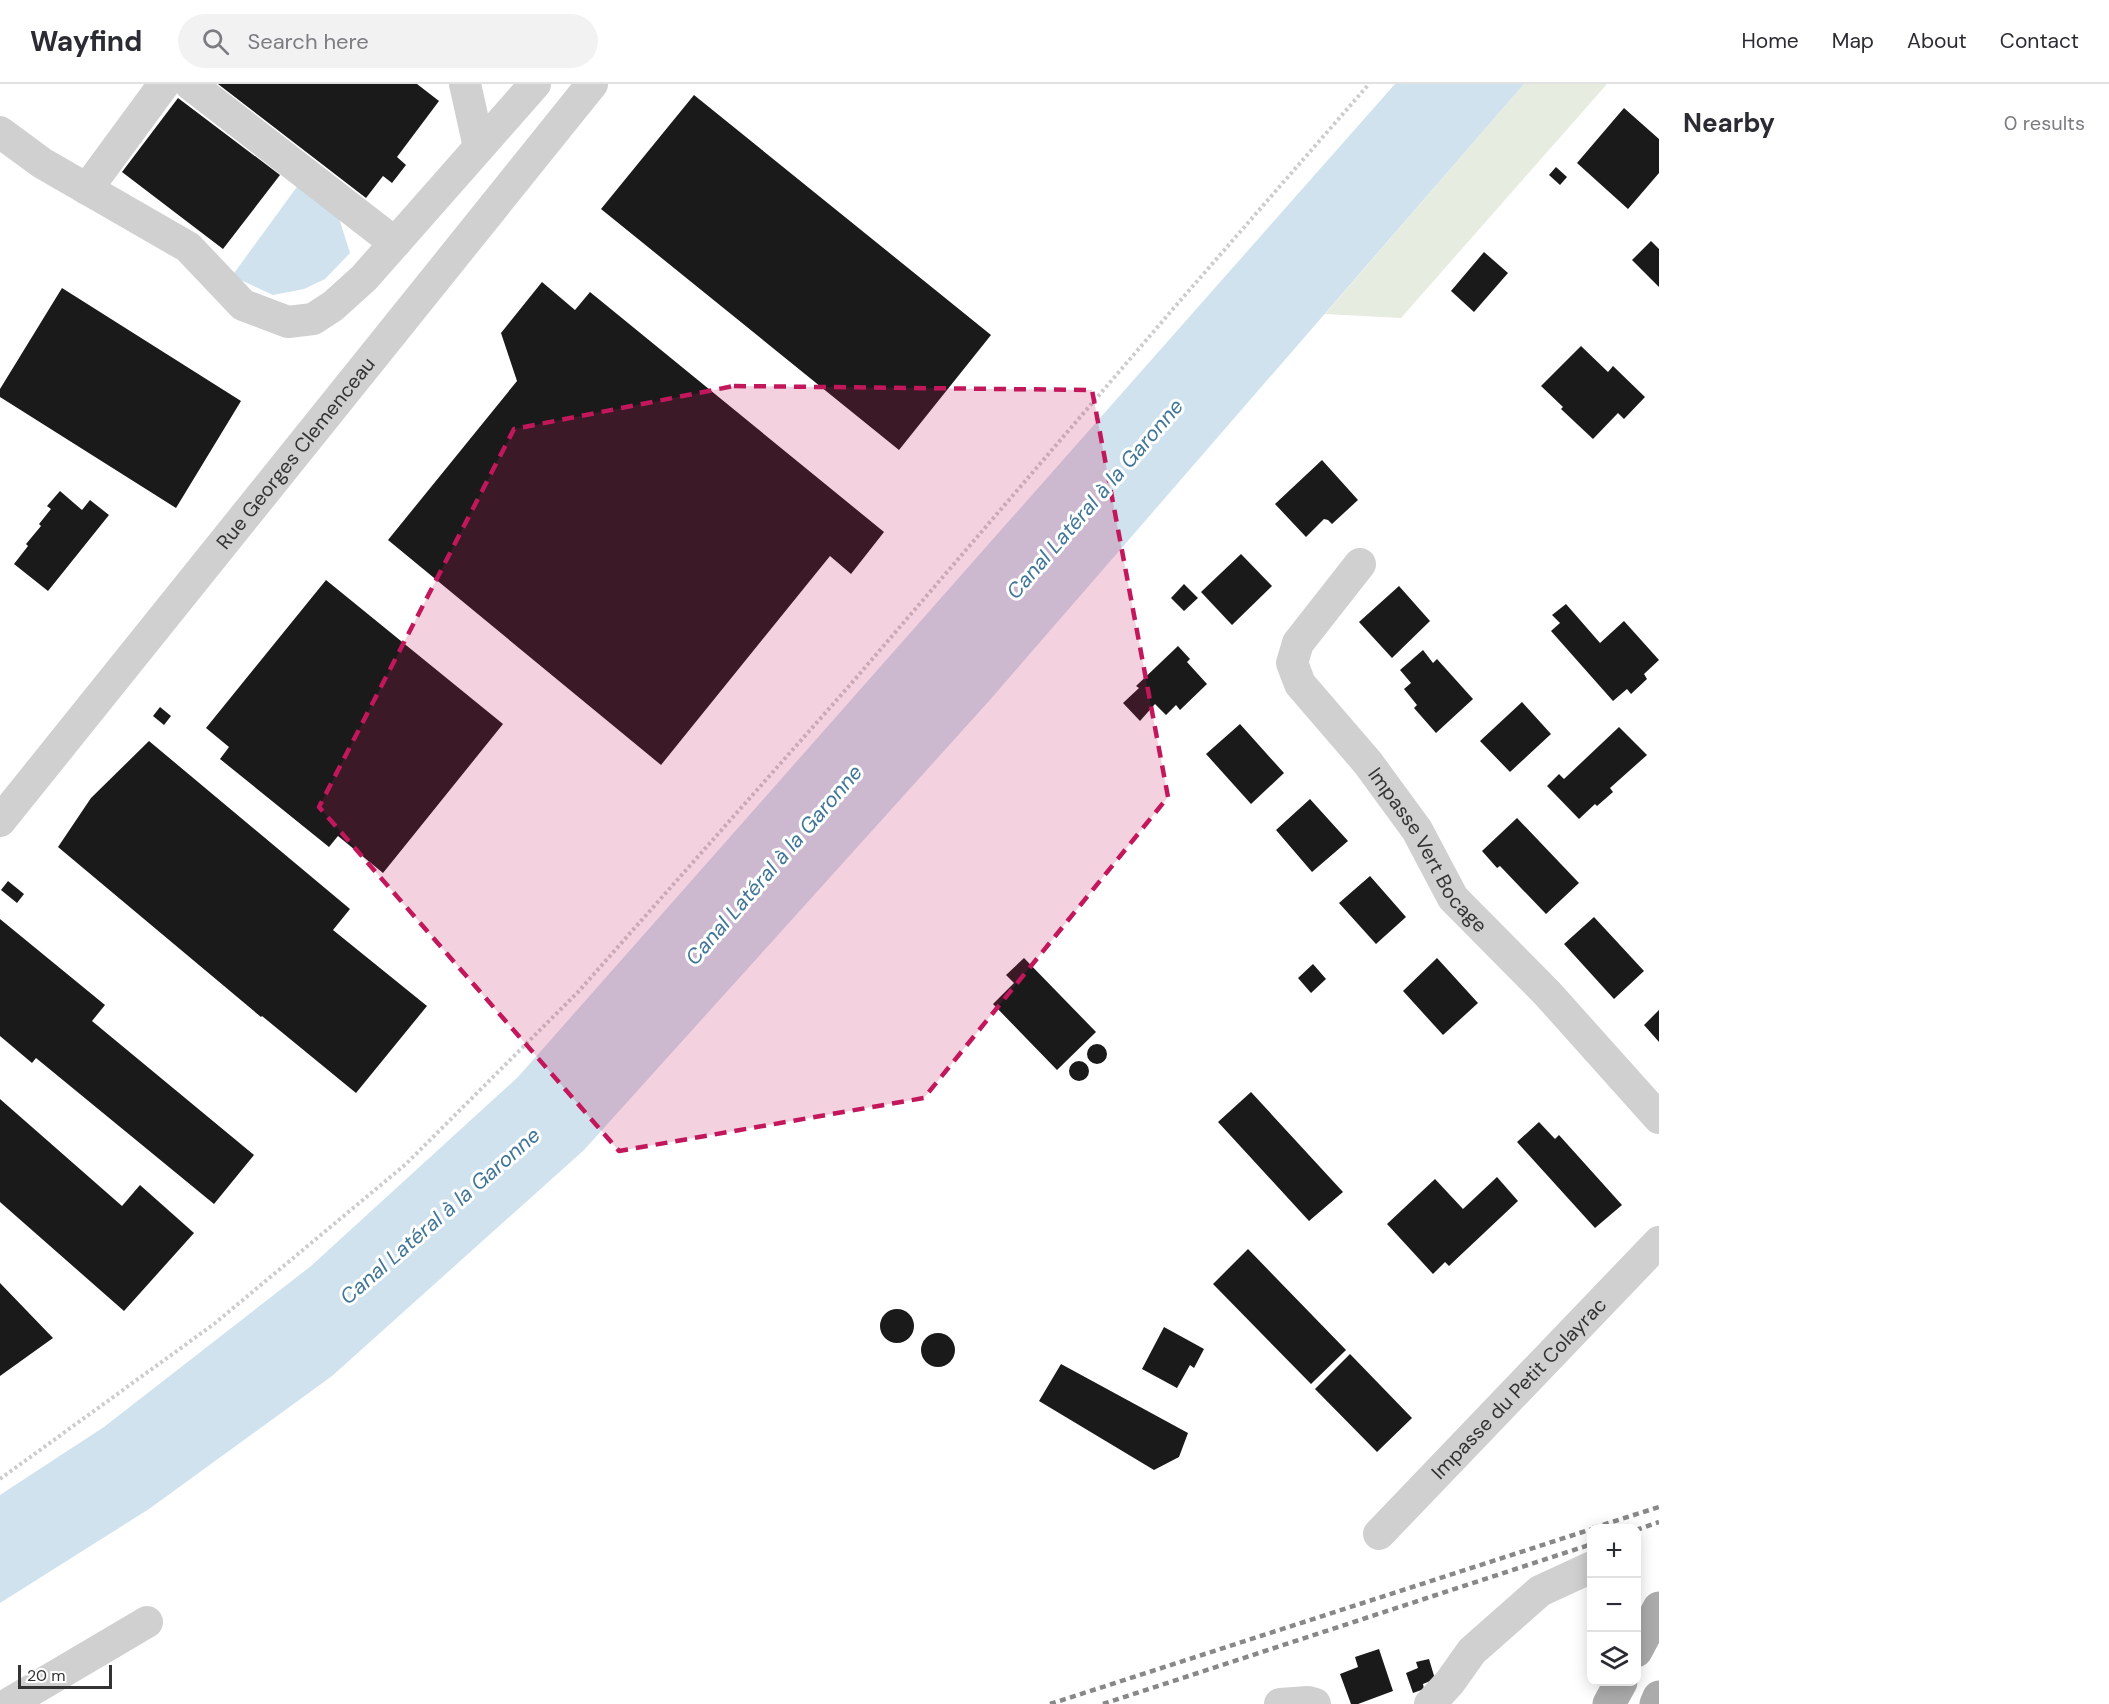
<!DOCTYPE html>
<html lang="en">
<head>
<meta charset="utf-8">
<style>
  body { margin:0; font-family:"DM Sans",sans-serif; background:#f2f2f3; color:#2b2b33 }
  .controls { position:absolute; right:18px; bottom:18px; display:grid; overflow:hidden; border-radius:12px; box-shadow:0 3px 15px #0003 }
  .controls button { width:54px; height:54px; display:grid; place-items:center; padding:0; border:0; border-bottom:2px solid #e1e1e2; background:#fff; color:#2b2b33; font:30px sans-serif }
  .scale { position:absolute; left:18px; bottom:15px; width:94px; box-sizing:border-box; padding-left:6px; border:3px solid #333; border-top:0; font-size:16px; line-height:21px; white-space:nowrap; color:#333; -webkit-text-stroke:4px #fff; paint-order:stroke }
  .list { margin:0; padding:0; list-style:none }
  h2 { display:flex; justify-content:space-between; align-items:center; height:78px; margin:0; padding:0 24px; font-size:26px }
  h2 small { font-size:20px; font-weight:400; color:#7c7c81 }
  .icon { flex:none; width:33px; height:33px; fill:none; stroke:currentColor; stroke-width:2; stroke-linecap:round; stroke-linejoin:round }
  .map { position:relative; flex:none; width:1659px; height:1620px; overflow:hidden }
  header { display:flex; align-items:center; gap:36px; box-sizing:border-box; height:84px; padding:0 30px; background:#fff; border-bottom:2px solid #e1e1e2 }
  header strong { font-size:28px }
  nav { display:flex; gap:33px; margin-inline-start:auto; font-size:21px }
  .search { width:420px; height:54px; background:#f2f2f3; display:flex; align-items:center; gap:15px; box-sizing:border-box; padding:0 21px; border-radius:33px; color:#7c7c81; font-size:22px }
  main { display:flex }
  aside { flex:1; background:#fff }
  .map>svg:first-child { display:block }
  .green { fill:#e6ecdf }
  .water { fill:#cfe2ee }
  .building { fill:#1a1a1a }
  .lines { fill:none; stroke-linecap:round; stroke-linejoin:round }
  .path { stroke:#cdcdcd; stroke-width:4; stroke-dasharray:3 3; stroke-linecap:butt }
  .minor { stroke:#d0d0d0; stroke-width:32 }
  .major { stroke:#ababab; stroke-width:33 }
  .rail { stroke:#888; stroke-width:4.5; stroke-dasharray:6 4.5; stroke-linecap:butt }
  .marked { fill:#c2185b; fill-opacity:0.2; stroke:#c2185b; stroke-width:4.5; stroke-dasharray:12 8; stroke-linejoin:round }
  .labels { text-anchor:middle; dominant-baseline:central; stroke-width:6; stroke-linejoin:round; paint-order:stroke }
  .street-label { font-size:20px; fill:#333; stroke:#fff }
  .water-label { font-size:21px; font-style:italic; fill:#3f7597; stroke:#fff }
</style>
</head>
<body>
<header>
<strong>Wayfind</strong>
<div class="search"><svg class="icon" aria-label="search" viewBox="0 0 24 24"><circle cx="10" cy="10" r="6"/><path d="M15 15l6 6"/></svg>Search here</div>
<nav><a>Home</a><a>Map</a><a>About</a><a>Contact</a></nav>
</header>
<main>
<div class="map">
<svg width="1659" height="1620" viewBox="0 0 1659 1620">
  <rect width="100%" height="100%" fill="#fff"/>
  <!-- green -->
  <path class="green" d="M1524 0H1607L1401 234 1325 230Z"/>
  <!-- water -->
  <path class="water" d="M1395 0H1524L989 617 584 1066 332 1292 149 1425 0 1519V1411L104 1343 311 1182 518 993Z
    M299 100 338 131 350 169 325 195 304 205 273 211 232 192Z"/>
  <!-- building -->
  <path class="building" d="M218 0H417L439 17 397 73 406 81 392 99 383 92 366 114Z
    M694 11 991 251 899 366 601 125Z
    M178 14 280 91 223 165 122 88Z
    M1624 24 1659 55V89L1628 125 1577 79Z
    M1556 83 1567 93 1560 101 1549 91Z
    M1651 157 1659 165V203L1632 176Z
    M1484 168 1508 189 1474 228 1451 207Z
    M542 198 575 226 590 208 884 448 851 490 830 472 661 681 388 456 517 297 501 249Z
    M62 204 241 317 176 424 0 313V305Z
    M1581 262 1608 288 1613 282 1645 313 1624 335 1618 329 1593 355 1561 325 1563 323 1541 302Z
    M1322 376 1358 416 1332 440 1328 436 1324 435 1306 453 1275 420Z
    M60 407 82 426 90 416 109 431 48 507 14 480 28 462 26 460 41 442 39 440 51 425 47 422Z
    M1241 470 1272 502 1232 541 1201 508Z
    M326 496 503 640 383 789 338 752 329 763 220 675 229 663 206 644Z
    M1184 500 1198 514 1184 527 1171 514Z
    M1399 502 1430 537 1392 574 1359 538Z
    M1566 520 1600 559 1624 537 1659 576 1644 590 1647 595 1631 610 1627 605 1613 617 1551 547 1560 539 1552 531Z
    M1178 562 1190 575 1187 578 1207 600 1180 626 1176 621 1166 631 1155 620 1140 637 1123 619 1139 604 1136 602Z
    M1423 566 1433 579 1437 575 1473 615 1436 649 1414 624 1417 621 1404 605 1411 599 1400 586Z
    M1522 618 1551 650 1510 688 1480 657Z
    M160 623 171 632 164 641 153 632Z
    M1240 640 1284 689 1251 720 1206 670Z
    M1619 643 1647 671 1610 704 1613 708 1597 722 1595 720 1579 735 1547 702 1559 690 1564 695Z
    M149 657 350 825 333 846 427 922 356 1009 262 932 261 933 58 763 91 714Z
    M1310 715 1348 757 1312 788 1276 746Z
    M1517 734 1579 799 1546 830 1500 782 1497 784 1482 767Z
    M1370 792 1406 833 1376 860 1339 819Z
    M8 797 24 810 17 819 1 806Z
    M1594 833 1644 887 1614 915 1564 860Z
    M0 835 105 921 92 937 254 1071 214 1120 36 974 32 979 0 952Z
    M1024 874 1096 948 1057 986 993 920 1014 899 1006 891Z
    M1437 874 1478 919 1443 951 1403 907Z
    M1313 880 1326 895 1311 909 1298 894Z
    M1659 926V958L1644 941Z
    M1087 970a10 10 0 1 1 20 0a10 10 0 1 1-20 0Z
    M1069 987a10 10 0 1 1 20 0a10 10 0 1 1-20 0Z
    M1251 1008 1343 1108 1309 1137 1218 1038Z
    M0 1015 122 1122 140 1101 194 1149 124 1227 0 1118Z
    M1539 1038 1555 1055 1559 1051 1622 1121 1595 1144 1517 1058Z
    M1497 1093 1518 1117 1449 1182 1445 1178 1433 1190 1387 1140 1435 1095 1463 1125Z
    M1248 1165 1346 1266 1311 1300 1213 1200Z
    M0 1199 53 1254 0 1292Z
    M880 1242a17 17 0 1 1 34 0a17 17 0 1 1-34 0Z
    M1164 1243 1204 1265 1194 1284 1190 1281 1177 1304 1142 1285Z
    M921 1266a17 17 0 1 1 34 0a17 17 0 1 1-34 0Z
    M1350 1270 1412 1334 1377 1368 1315 1305Z
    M1061 1280 1188 1349 1179 1373 1154 1386 1039 1317Z
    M1379 1565 1393 1607 1358 1620H1351L1340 1590 1358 1583 1355 1573Z
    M1429 1575 1435 1595 1423 1600 1424 1605 1413 1609 1406 1589 1418 1584 1416 1578Z"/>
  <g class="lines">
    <!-- path -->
    <path class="path" d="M0 1395 214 1240 406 1080 578 908 850 601 1179 218 1369 0"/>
    <!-- minor -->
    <g class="minor">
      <path d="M190 0 395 159"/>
      <path d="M465 0 479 63"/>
      <path d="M0 48 42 79 188 163 243 221 288 238 313 235 333 222 364 194 535 0"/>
      <path d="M87 105 164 0"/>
      <path id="s1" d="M1360 480 1298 559 1292 579 1300 600 1368 679 1417 746 1453 814 1547 909 1659 1034"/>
      <path id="s2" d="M0 737 592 0"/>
      <path id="s3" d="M1379 1450 1659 1158"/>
      <path d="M8 1620 147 1538"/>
      <path d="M1280 1620 1308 1618 1315 1620"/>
      <path d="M1430 1620 1450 1598 1472 1567 1540 1507 1592 1483"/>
    </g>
    <!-- major -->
    <path class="major" d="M1636 1567 1659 1524
      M1609 1620 1621 1598
      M1656 1620 1659 1613"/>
    <!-- rail -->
    <path class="rail" d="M1593 1444 1659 1423
      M1636 1446 1659 1438
      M1050 1620 1592 1445
      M1103 1620 1592 1460"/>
  </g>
  <!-- marked area -->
  <path class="marked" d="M734 302 1092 306 1168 713 924 1014 619 1067 319 723 514 345Z"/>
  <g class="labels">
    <!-- street labels -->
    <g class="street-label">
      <text stroke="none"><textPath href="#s2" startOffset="472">Rue Georges Clemenceau</textPath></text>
      <text stroke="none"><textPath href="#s1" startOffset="354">Impasse Vert Bocage</textPath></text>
      <text stroke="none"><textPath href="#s3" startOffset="202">Impasse du Petit Colayrac</textPath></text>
    </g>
    <!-- water labels -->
    <g class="water-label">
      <text transform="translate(1095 415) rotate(-49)">Canal Latéral à la Garonne</text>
      <text transform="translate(774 781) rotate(-49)">Canal Latéral à la Garonne</text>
      <text transform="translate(440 1132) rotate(-41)">Canal Latéral à la Garonne</text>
    </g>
  </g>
</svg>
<div class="controls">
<button>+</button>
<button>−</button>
<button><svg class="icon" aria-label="layers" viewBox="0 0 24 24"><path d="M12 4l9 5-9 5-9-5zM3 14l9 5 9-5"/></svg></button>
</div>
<div class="scale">20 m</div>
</div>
<aside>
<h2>Nearby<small>0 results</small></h2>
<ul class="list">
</ul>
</aside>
</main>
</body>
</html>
